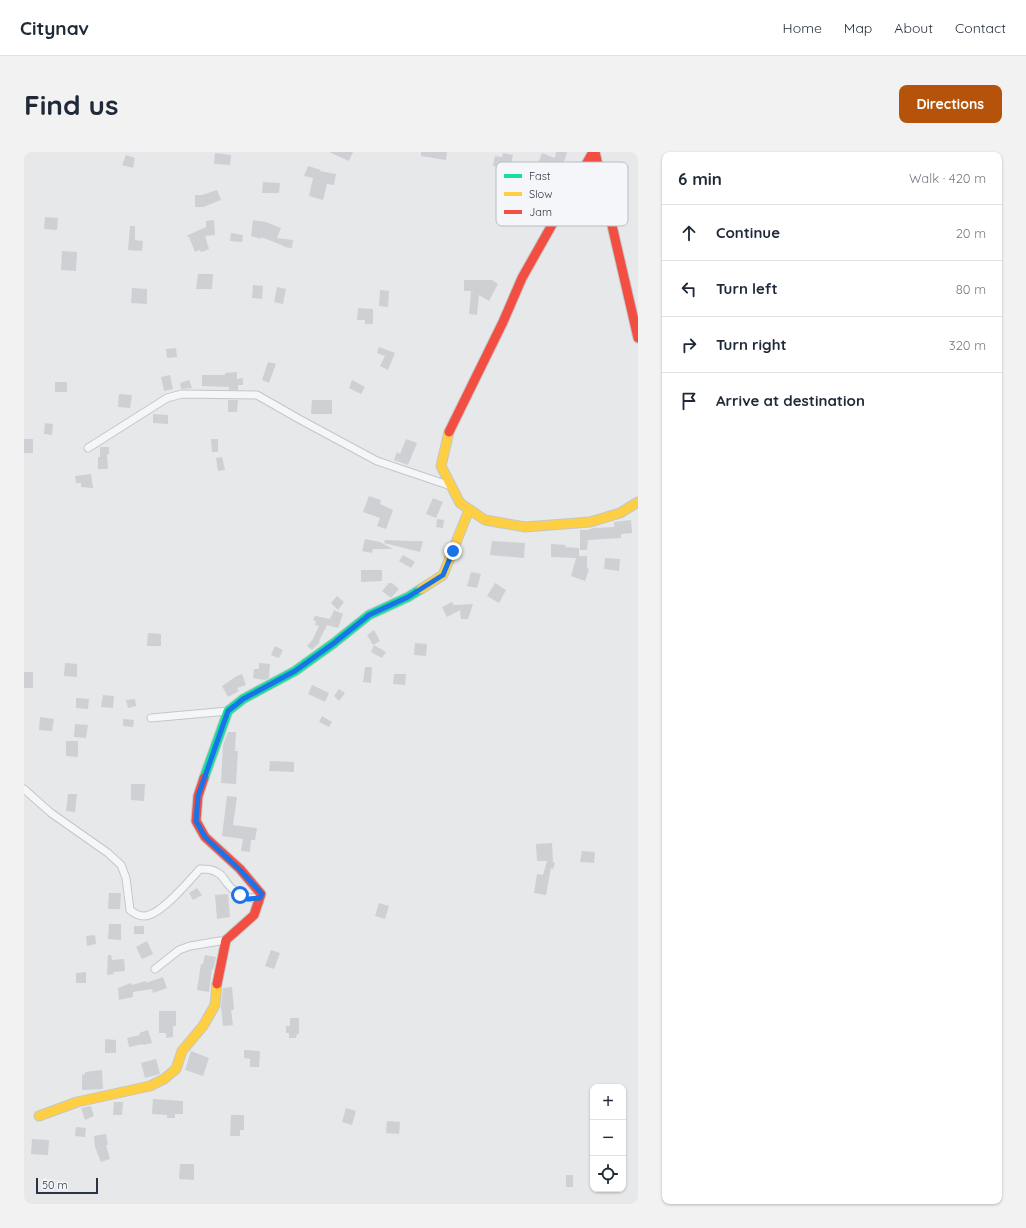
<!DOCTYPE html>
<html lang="en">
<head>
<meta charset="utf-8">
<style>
  body { margin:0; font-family:Quicksand,sans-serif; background:#f2f2f3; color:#1f2937 }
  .controls { position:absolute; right:12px; bottom:12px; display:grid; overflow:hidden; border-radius:8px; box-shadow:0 1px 3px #0004 }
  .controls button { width:36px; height:36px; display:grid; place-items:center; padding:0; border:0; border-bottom:1px solid #e0e1e3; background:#fff; color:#1f2937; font:20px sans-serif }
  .scale { position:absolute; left:12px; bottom:10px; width:62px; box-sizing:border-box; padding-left:4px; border:2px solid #2b3445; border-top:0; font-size:11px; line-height:14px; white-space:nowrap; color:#2b3445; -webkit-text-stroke:3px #f4f6f9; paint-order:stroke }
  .stop { position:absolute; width:12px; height:12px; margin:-9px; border:3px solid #1a73e8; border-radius:50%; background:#fff }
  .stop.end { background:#1a73e8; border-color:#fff; box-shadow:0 1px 4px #0008 }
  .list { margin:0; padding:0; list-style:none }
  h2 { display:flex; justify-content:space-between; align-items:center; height:52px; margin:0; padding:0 16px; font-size:17px }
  h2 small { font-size:13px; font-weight:400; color:#747a83 }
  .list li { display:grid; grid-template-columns:26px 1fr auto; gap:12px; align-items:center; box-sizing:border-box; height:56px; padding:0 16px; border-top:1px solid #e0e1e3 }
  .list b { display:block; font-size:15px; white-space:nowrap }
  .list em { font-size:13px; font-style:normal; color:#747a83 }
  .icon { flex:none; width:22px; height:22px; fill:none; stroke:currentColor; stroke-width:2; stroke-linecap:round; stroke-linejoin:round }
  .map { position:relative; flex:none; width:614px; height:1052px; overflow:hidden; border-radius:8px }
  header { display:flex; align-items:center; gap:24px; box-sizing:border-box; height:56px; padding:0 20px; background:#fff; border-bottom:1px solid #e0e1e3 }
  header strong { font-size:19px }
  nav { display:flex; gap:22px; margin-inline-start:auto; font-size:14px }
  .intro { display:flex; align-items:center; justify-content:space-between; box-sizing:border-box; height:96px; padding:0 24px }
  h1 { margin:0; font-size:28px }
  .button { padding:10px 18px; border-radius:8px; background:#b45309; color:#fff; font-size:14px; font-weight:700 }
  main { display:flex; gap:24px; padding:0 24px }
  aside { flex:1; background:#fff; border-radius:8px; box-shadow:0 1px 3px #0004 }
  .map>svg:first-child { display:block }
  .building { fill:#ced0d3 }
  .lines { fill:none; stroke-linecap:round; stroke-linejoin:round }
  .street-casing { stroke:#c4c6c8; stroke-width:9 }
  .fast-casing { stroke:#c4c6c8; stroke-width:11 }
  .slow-casing { stroke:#c4c6c8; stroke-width:11 }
  .jam-casing { stroke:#c4c6c8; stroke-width:11 }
  .street { stroke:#f5f6f7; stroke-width:7 }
  .fast { stroke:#16e098; stroke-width:9 }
  .slow { stroke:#ffcf43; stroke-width:9 }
  .jam { stroke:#f24e42; stroke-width:9 }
  .route { stroke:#1a73e8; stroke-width:5 }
  .key { fill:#f4f6f9; stroke:#b8bcc3; stroke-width:1 }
  .key-label { font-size:11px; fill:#2b3445 }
</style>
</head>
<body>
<header>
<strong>Citynav</strong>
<nav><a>Home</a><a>Map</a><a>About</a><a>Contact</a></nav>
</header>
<div class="intro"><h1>Find us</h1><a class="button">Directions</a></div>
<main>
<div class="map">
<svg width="614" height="1052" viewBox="0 0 614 1052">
  <rect width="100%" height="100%" fill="#e6e8ea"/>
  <!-- building -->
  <path class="building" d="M305 0H329L325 9Z
    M397 0H423L422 8 397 4Z
    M532 0H543L541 7 534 25 530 23 526 36 523 35 517 51 511 48 517 33 506 32 518 1 531 6Z
    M191 1 207 3 206 13 190 12Z
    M479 1 489 3 485 21 475 18V15L469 14 471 4 478 5Z
    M102 3 111 6 109 16 98 13Z
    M284 14 297 18 296 19 312 22 310 33 303 32 299 48 285 44 289 26 280 24Z
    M239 30 256 31 255 41H238Z
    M193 38 197 48 179 55H171V43H178Z
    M21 65 34 66 33 78 20 77Z
    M190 68 191 83 181 84 185 97 178 100 175 98 171 100 165 85 162 84 182 75V69Z
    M229 68 242 70 257 76 253 86 269 88 268 96 260 95V94L237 85V87L227 84Z
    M106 74H111V88L119 89 118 99 104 98Z
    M207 81 219 83 218 90 206 89Z
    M38 99 53 100 52 119 37 118Z
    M174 122H189L188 137H172Z
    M440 128H468L474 132 465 149 455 143 453 163 445 162 447 139H440Z
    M229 133 239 134 238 147 228 146Z
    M253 135 262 137 259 152 250 150Z
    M108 136 123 137V152L107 151Z
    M356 138 365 139 364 155 355 154Z
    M334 156 349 157V172H341V168H333Z
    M355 195 371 201 364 218 356 214 361 204 353 201Z
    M152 196 153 205 143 206 142 197Z
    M244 210 252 212 245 231 238 228Z
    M213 220V227L219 226V233H214V238H205V235L178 234V223H201V221Z
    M146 223 149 237 140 239 137 225Z
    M165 228 168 236 157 237 156 231Z
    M328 228 341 235 337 242 325 236Z
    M31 230H43V240H31Z
    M95 242 108 243 106 256 94 255Z
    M204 248H214L213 260H204Z
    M288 248H308V262H287Z
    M129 262 144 263V272L129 271Z
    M21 271 29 272 28 283 20 282Z
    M0 287H9V301H0Z
    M187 287H194V300H188Z
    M382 287 393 291 384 313 370 308 373 300 376 302Z
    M76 295H85V302H83L84 317H74V305H76Z
    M198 305 201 318 194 319 192 306Z
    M67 322 69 336 57 335V331H52L51 324Z
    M345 344 357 348 356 352 369 358 362 377 353 374 356 366 339 360Z
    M409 346 419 350 412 366 402 362Z
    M413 367 420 368 419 376 412 375Z
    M607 368 608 381 597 382V386L564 388 563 398H556V378H564L572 375V376L590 375V370Z
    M341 387 356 390 369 397H349L348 401 338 399Z
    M361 388 386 389H399L396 400 360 391Z
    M468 389 501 391 500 406 466 403Z
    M527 392 542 393 541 395 555 396V404H563V416L565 417 561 429 547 424 552 406 527 405Z
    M379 403 391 410 387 416 375 409Z
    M581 406 596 407 595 419 580 417Z
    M337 418H358V429L337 430Z
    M447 420 457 422 453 436 443 434Z
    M365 431H368L375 437 367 446 358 439Z
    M471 431 482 438 475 451 463 444Z
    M313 444 320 450 314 458 307 451Z
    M428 450 430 453 449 452 444 467H437L436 458 423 465 418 455Z
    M310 458 319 462 314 476 303 473 295 489 296 490 288 498 283 494 289 487 295 474 291 473 292 469 289 468 291 464 306 467Z
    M350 478 356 489 349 493 343 483Z
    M124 481 137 482V494H123Z
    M391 491 403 492 402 504 390 503Z
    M350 493 362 500 358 506 347 500Z
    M251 494 259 498 255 506 247 503Z
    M41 511 53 512V525L40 524Z
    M235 511 246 512 245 526 241 528 229 526 230 517H235Z
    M341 515H348L347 531 339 530Z
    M0 520H9V536H0Z
    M218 522 222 533 213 536 215 539 204 545 198 534 213 524Z
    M370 522H382L381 533 369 532Z
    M288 533 305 541 301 550 284 542Z
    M315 537 321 541 315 549 310 544Z
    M79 543 90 544 89 556 77 555Z
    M52 546 65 547 64 557 52 556Z
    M111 547 112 554 104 556 102 548Z
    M298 564 308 570 305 575 295 570Z
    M16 565 30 567 28 579 15 578Z
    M99 567 110 568 109 575 99 574Z
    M51 572 64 573 62 586 50 585Z
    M204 580H212L211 599H214L212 632 197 631 199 593Z
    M42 589H54V605L42 604Z
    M246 609 270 610V620L245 619Z
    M107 632H121L120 649 107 648Z
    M44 642H53L51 660 42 659Z
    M203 644 213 645 209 673 233 676 231 688H227L226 700 217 699 219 687 198 684Z
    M528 691 529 710 531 711 529 717 527 716 522 743 510 741 513 722 519 723 523 709H513L512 692Z
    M558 699 571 700 570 711 556 710Z
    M173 736 178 743 169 748 165 741Z
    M85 741H97L96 757H84Z
    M204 742 206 765 193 767 191 743Z
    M355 751 365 754 361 767 351 764Z
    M85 772H97V788L84 787Z
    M110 774H120V782H110Z
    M71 783 72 792 63 794 62 784Z
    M123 789 129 802 118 807 112 795Z
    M247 798 256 801 250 817 241 814Z
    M84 803H87L88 808 100 807 101 819 89 820 90 822 83 823Z
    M181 803 192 805 189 818 188 817 185 840 173 838 177 812H179Z
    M62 820V831H52V821Z
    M139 825 143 836 129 841 128 837 109 840V845L95 848 94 836 107 831 108 833 122 829V831Z
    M208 835 210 858H207L209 873 199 874 197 855 199 836Z
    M135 859H152V874H149V885L142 886V881H135Z
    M266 866H275V882H273L272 886H265V881H262V874H266Z
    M124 878 128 891 119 893V892L105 895 103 886 116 883 115 881Z
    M81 887 92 888V901H81Z
    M220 898 236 899 235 915H226V907L220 906Z
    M167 899 185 906 179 924 161 918Z
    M132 907 136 922 121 926 117 911Z
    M78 918 79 937 58 938V923L61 922V920Z
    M129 947 159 949V962H151V966H143V963L128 962Z
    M90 950H99L98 963H89Z
    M67 954 70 964 61 968 57 956Z
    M322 956 332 959 328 973 318 970Z
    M207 963H220V978H216V984H206Z
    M363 969 376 970 375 982 362 981Z
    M52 975 62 976 61 985 51 984Z
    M82 982 84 993H82L86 1007 77 1010 71 995 70 984Z
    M8 987 25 988 24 1003 7 1002Z
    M156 1012H170V1028L155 1027Z
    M542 1023H549V1035H542Z"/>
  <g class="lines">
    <defs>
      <path id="street" d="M64 296 143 246 158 242 233 243 275 267 353 309 427 334
        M127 566 204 559
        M0 637 27 661 84 701 97 713 102 726 106 758C111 762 118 766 125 763 140 759 166 728 176 717 183 717 188 717 194 721 198 723 200 727 203 731 212 743 221 747 236 746
        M131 817 155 798 166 794 202 788"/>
      <path id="fast" d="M180 626 204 559 219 547 271 519 310 491 345 463 384 445 397 437"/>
      <path id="slow" d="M425 280 417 314 436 351 461 368 501 375 566 370 596 361 614 350
        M397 437 419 423 445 358
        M15 964 53 950 126 934 140 927 152 917 158 899 179 874 191 853 193 832"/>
      <path id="jam" d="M571 0 614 186
        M425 280 479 170 498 126 569 0
        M180 626 174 644 172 669 181 685 216 717 237 742 230 763 202 788 193 832"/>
    </defs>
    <!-- street casing -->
    <use href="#street" class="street-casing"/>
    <!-- fast casing -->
    <use href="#fast" class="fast-casing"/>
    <!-- slow casing -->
    <use href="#slow" class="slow-casing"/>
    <!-- jam casing -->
    <use href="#jam" class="jam-casing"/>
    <!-- street -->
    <use href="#street" class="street"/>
    <!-- fast -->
    <use href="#fast" class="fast"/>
    <!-- slow -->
    <use href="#slow" class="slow"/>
    <!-- jam -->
    <use href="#jam" class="jam"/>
  </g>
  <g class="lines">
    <!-- route -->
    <path class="route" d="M216 743 224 747 236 746 238 742 216 718 181 685 172 669 174 644 204 559 219 547 271 519 310 491 345 463 384 445 419 423 429 399"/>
  </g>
  <!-- legend -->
  <rect x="472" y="10" width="132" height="64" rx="6" class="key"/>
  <rect x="480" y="22" width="18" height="4" fill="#16e098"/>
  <rect x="480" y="40" width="18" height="4" fill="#ffcf43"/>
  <rect x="480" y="58" width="18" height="4" fill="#f24e42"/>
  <g class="key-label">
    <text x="505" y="28">Fast</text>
    <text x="505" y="46">Slow</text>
    <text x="505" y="64">Jam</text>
  </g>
</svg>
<div class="controls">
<button>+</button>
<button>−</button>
<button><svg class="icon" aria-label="locate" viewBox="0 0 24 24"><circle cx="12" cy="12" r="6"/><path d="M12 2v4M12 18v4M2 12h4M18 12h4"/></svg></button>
</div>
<div class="scale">50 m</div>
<div class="stop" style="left:216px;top:743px"></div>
<div class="stop end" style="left:429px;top:399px"></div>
</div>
<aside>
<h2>6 min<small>Walk · 420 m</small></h2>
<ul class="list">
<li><svg class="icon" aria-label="ahead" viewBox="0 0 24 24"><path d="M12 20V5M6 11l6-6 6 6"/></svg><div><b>Continue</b></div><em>20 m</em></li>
<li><svg class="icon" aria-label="left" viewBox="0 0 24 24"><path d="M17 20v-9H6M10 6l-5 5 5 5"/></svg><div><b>Turn left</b></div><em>80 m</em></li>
<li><svg class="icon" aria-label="right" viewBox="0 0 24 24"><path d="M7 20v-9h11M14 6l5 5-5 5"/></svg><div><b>Turn right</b></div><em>320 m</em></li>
<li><svg class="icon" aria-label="arrive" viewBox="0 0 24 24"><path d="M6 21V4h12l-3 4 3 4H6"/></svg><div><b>Arrive at destination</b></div></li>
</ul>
</aside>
</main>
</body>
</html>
